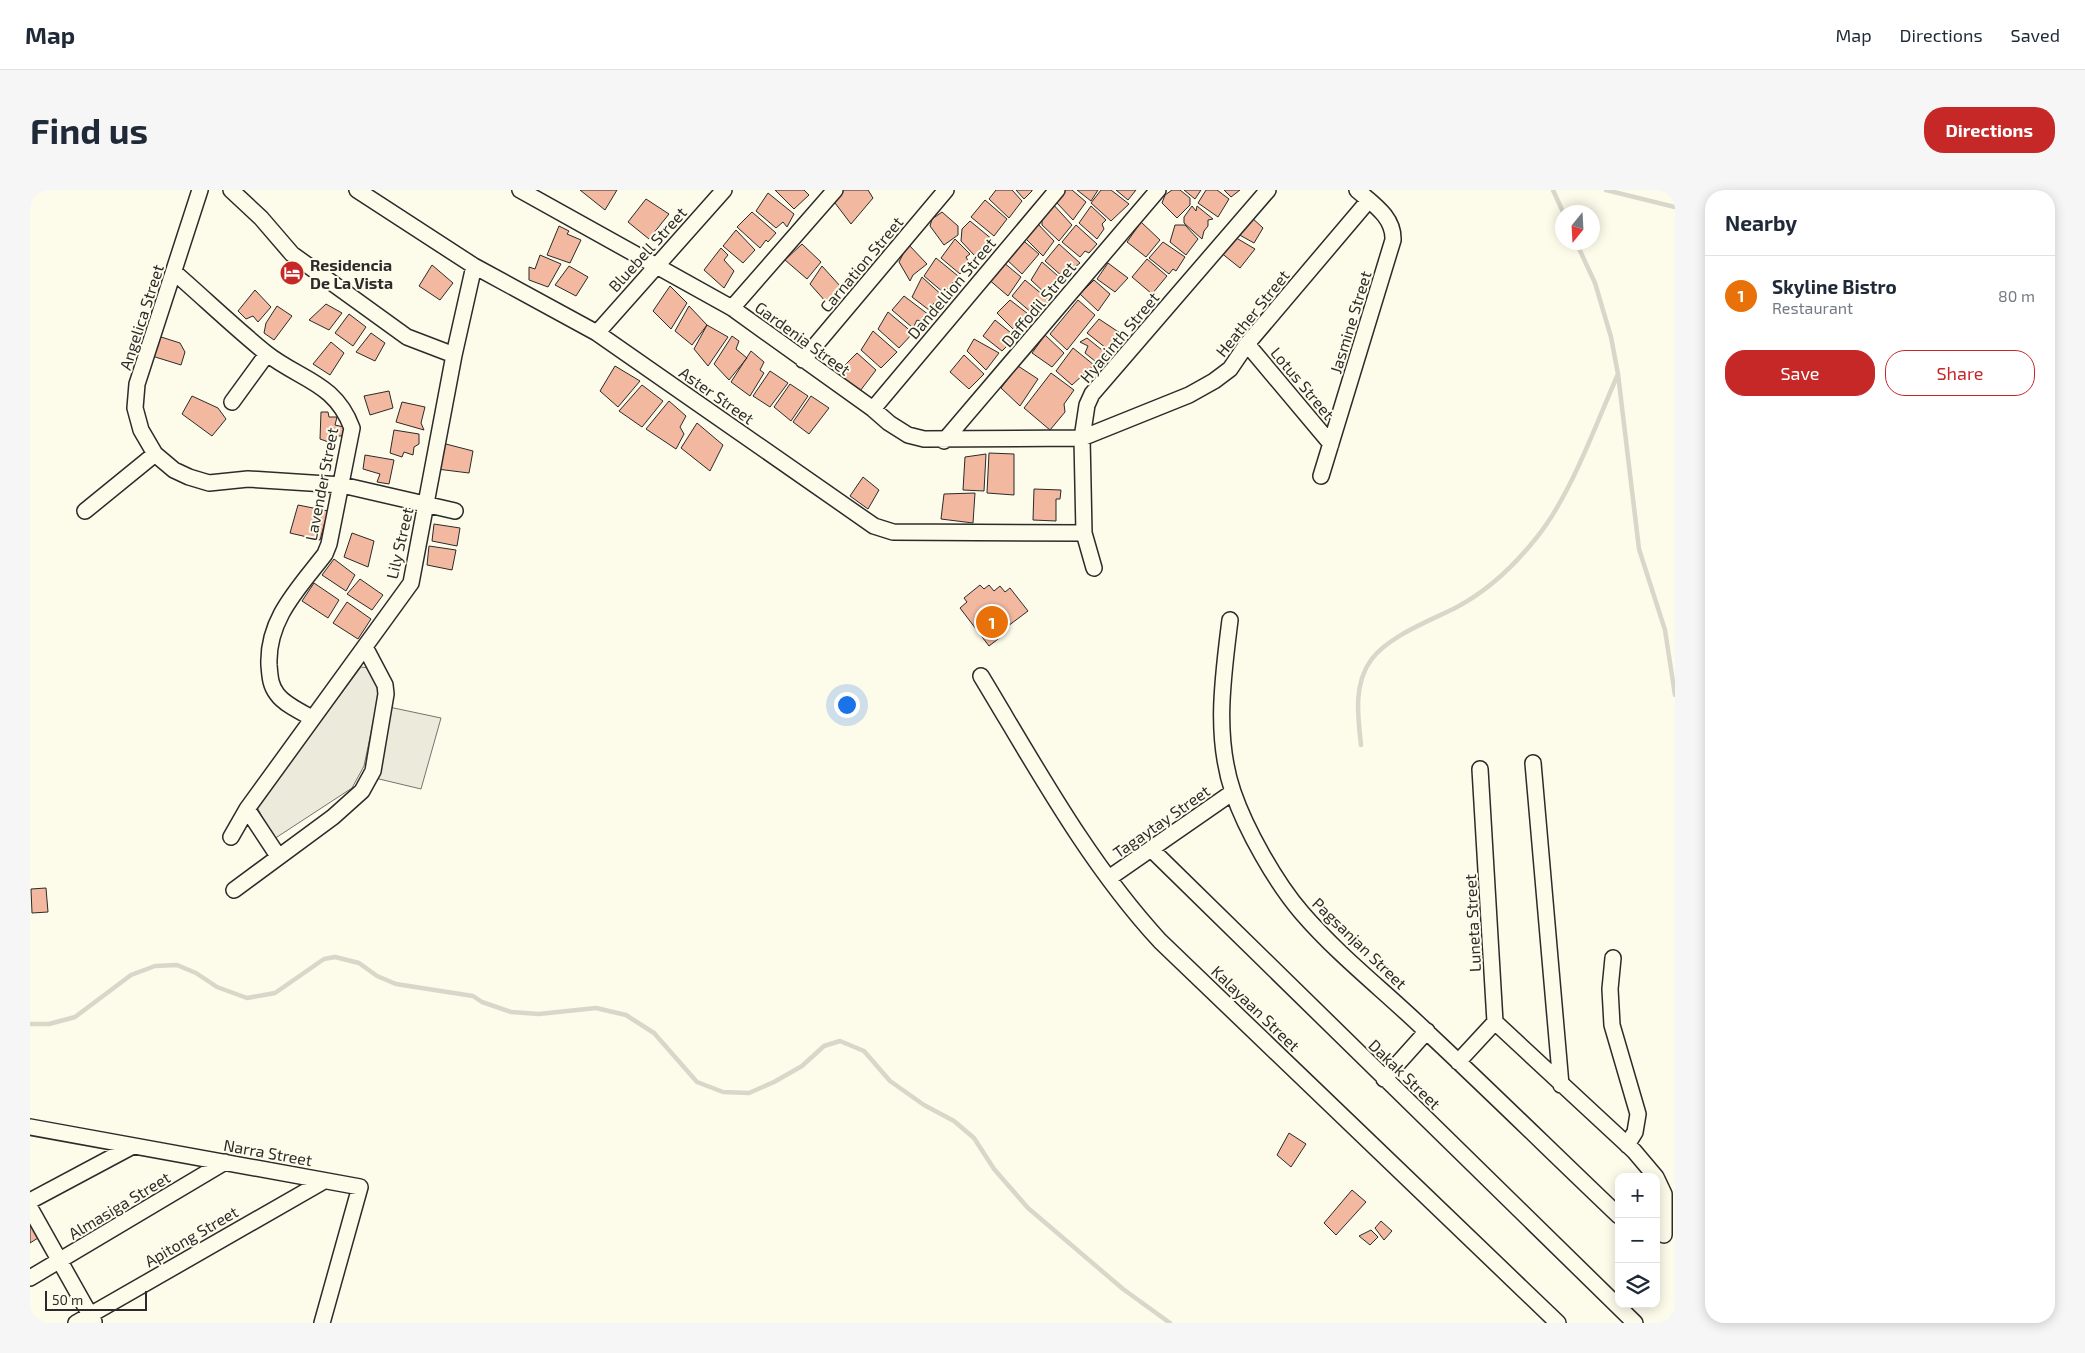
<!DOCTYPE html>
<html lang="en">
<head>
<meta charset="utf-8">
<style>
  body { margin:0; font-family:"Exo 2",sans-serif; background:#f6f6f7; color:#1f2937 }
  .controls { position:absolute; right:15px; bottom:15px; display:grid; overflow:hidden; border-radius:10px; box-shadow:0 2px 12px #0003 }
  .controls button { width:45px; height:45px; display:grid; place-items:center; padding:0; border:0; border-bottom:1px solid #e0e1e3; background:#fff; color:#1f2937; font:25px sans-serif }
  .compass { position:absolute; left:1525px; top:15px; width:45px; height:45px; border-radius:50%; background:#fff; box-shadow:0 2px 12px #0003; rotate:198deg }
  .scale { position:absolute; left:15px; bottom:12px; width:102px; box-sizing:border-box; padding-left:5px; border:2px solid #2b2b2b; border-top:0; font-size:14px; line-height:18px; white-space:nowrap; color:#2b2b2b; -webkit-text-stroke:4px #fdfbea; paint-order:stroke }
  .you { position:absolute; left:816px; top:514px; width:18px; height:18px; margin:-12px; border:4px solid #fff; border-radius:50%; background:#1a73e8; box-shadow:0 0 0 8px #1a73e833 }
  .badge { display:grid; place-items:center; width:32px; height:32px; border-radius:50%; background:#c62828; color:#fff; font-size:16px; font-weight:700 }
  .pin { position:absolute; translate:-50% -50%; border:2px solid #fff; box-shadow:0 1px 5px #0006 }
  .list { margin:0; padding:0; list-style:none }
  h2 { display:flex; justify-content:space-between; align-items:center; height:65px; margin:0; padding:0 20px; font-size:21px }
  h2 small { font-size:16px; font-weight:400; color:#747a83 }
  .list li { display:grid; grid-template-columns:32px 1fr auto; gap:15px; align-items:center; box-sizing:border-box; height:80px; padding:0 20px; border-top:1px solid #e0e1e3 }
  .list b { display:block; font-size:19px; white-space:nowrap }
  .list p { margin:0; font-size:16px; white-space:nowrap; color:#747a83 }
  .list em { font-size:16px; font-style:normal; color:#747a83 }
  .actions { display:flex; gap:10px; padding:15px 20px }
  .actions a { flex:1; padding:11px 0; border:1px solid #c62828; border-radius:20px; text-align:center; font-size:18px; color:#c62828 }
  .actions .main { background:#c62828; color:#fff }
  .icon { flex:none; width:28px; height:28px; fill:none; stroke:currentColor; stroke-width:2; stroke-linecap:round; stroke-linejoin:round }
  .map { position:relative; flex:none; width:1645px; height:1133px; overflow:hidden; border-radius:20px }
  header { display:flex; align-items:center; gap:30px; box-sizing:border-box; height:70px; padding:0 25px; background:#fff; border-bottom:1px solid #e0e1e3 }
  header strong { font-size:24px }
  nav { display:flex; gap:28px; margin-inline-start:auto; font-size:18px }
  .intro { display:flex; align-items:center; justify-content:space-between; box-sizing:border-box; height:120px; padding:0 30px }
  h1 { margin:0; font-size:35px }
  .button { padding:12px 22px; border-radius:20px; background:#c62828; color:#fff; font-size:18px; font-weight:700 }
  main { display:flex; gap:30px; padding:0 30px }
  aside { flex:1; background:#fff; border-radius:20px; box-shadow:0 2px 12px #0003 }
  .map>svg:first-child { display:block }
  .green { fill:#ecebdb; stroke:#74746e }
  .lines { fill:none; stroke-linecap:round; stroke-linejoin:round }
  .stream { stroke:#d8d7c9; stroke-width:4.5 }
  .building { fill:#f2b8a0; stroke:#2b2b2b }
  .minor-casing { stroke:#2b2b2b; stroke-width:18 }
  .minor { stroke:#fdfbea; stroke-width:15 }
  .labels { text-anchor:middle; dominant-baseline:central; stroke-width:4; stroke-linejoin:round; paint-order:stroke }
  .street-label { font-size:16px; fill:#2b2b2b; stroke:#fdfbea }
  .poi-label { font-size:16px; font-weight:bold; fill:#2b2b2b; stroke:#fdfbea; text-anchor:start }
</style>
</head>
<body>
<header>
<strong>Map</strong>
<nav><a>Map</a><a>Directions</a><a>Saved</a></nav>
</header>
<div class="intro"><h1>Find us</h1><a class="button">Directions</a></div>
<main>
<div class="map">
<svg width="1645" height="1133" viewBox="0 0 1645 1133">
  <rect width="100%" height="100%" fill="#fdfbea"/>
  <!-- green -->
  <path class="green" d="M331 477 339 478 350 499 334 576 322 598 244 649 227 617Z
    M359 517 411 528 391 599 345 588Z"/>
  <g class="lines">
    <!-- stream -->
    <path class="stream" d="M1523 0 1533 22
      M1576 0 1645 17
      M1546 52 1565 93 1581 147 1588 184 1609 359 1635 440 1645 505
      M1331 555C1328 527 1323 495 1341 470 1358 446 1402 430 1427 417 1459 400 1485 375 1507 347 1541 305 1566 234 1588 184
      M0 834H19L45 827 101 785 125 776 147 775 166 783 187 797 217 808 245 803 294 769 305 767 329 773 347 786 366 794 443 806 452 812 481 822 509 824 566 818 596 825 624 843 667 892 693 902 719 903 744 892 772 876 794 856 810 851 834 861 860 891 894 915 924 931 944 948 964 979 998 1018 1093 1099 1140 1133"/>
  </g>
  <!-- building -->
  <path class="building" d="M550 0H587L575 20Z
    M745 0H774L779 5 764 19Z
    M810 0H838L843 8 821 34 802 9Z
    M966 0H982L992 11 979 28 959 9Z
    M986 0H1002V1L994 9Z
    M1033 0H1042L1056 12 1043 30 1027 13 1029 3Z
    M1047 0H1068L1061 11Z
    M1071 0H1081L1099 14 1081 31 1061 13Z
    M1086 0H1106L1098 10Z
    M1142 0H1150L1160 8V15L1147 28 1132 13 1135 5Z
    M1154 0H1171L1165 9Z
    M1176 0H1187L1199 9 1188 27 1168 13Z
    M1194 0H1210L1201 7Z
    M738 3 764 24 757 37 753 32 746 38 726 21Z
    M616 9 639 24 619 49 598 32Z
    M955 10 977 29 964 46 941 27Z
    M1021 12 1042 35 1029 51 1012 35V24Z
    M1061 16 1076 30 1072 34 1074 39 1067 49 1049 33Z
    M1162 16 1166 21 1167 16 1183 29 1178 30V36L1174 41 1172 49 1154 33V27Z
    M722 22 746 43 738 52 736 50 730 58 707 37Z
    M912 22 928 36V45L914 55 900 36 902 29Z
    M1220 26 1233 38 1224 53 1206 43Z
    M940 31 963 50 945 66 931 51 932 39Z
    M1111 32 1130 50 1116 67 1097 52Z
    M1007 33 1024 51 1013 66 995 48Z
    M1046 35 1067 54 1059 63 1055 61 1050 67 1032 52Z
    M1145 35H1155L1168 49 1156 65 1140 52Z
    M529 36 539 41 537 44 551 50 540 73 517 65Z
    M706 40 725 60 713 73 693 56Z
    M1203 46 1225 59 1210 78 1190 62Z
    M989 47 1009 64 992 84 975 68Z
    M925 49 940 64 936 67 939 73 930 84 911 68Z
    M1133 52 1155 67 1146 81 1143 79 1139 84 1119 68Z
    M772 54 791 72 777 89 755 70Z
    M878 54 897 74 883 85 880 91 869 72Z
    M1029 54 1050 73 1033 87 1015 71Z
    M691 58 698 65 694 70 704 81 694 98 674 80Z
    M510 65 531 74 518 97 499 90V77L505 79Z
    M906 68 928 86 914 103 894 86Z
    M1117 69 1137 86 1122 104 1102 87Z
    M973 72 991 87 978 106 957 88Z
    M1012 72 1028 86 1024 90 1026 94 1017 105 1001 90Z
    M1078 73 1098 88 1085 102 1067 89Z
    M402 75 423 93 410 110 389 96Z
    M539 76 558 87 546 106 525 95Z
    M792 76 811 97 796 112 780 94Z
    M892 87 915 108 911 115 904 113 899 120 882 107Z
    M995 90 1019 110 1013 118 1009 115 1002 123 982 106Z
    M1064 90 1080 104 1068 121 1050 104Z
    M640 96 657 113 641 139 623 121Z
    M225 100 241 117 228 132 223 126 216 129 208 121Z
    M874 106 899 125 894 133 887 130 883 138 862 120Z
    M980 110 1002 127 986 142 967 123Z
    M1048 110 1065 125 1037 160 1020 144Z
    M296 114 312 123 299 140 279 130Z
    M247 116 262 126 244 150 234 143 236 133Z
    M659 116 677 135 662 155 645 141Z
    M858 122 883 143 869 158 848 139Z
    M319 124 336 137 323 156 305 143Z
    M1069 129 1093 145 1076 158 1057 143Z
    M965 130 986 147 972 161 953 146Z
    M677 135 698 147 678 176 664 159Z
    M843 141 867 162 851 178 831 160Z
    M341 143 355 153 345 171 326 162Z
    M1015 145 1034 163 1022 177 1002 163Z
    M128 146 150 153 155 162 151 175 122 166Z
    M702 146 709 151 706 159 717 168 699 190 684 174Z
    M1057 148 1077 164 1070 175 1055 163 1058 156 1050 152Z
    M944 149 969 163 956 180 937 161Z
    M301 152 314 163 300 185 283 174Z
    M1043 158 1064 175 1042 195 1026 181Z
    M721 161 734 172 730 180 734 183 720 206 701 192Z
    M827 163 846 180 827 205 807 183Z
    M934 165 954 184 939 199 920 182Z
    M585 176 610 191 588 217 570 201Z
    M988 176 1008 189 990 216 971 198Z
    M740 181 758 193 740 217 723 206Z
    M1021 183 1044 200 1034 214 1035 222 1020 240 994 218Z
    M760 194 778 206 761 231 744 217Z
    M612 195 633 211 612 237 589 221Z
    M359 201 363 218 340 225 334 206Z
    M162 206 188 218 196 229 182 246 152 224Z
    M781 206 799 218 779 244 763 232Z
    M639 211 656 226 650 237 654 244 646 259 616 239Z
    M372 212 395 217 391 233 394 240 366 232Z
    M291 222H298L299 227H307L305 235 314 237 312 246H306L304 254 290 249Z
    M667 233 693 255 680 281 651 258Z
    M364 240 389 244V254L384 257 383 265 374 262 372 267 360 263Z
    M412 253 443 261 439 283 407 279Z
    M959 263 984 264V305L957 303Z
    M956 264 954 301 933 300 935 267Z
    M335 265 364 270 359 294 347 292 350 284 333 279Z
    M833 287 849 300 838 319 820 306Z
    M1004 299 1031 300 1030 309H1026V331L1003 330Z
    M945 303 943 333 911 329 914 304Z
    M268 315 298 321 290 350 260 343Z
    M404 334 430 338 427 356 402 351Z
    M322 343 344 351 338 377 314 367Z
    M399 356 426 360 422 380 397 375Z
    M304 369 325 385 316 401 292 385Z
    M330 389 353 405 342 420 317 404Z
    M284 393 309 410 298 428 272 411Z
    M950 395 954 399 959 395 964 401 970 396 975 402 980 398 998 421 970 442 972 446 959 456 930 418 937 412 934 408Z
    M317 412 341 429 328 449 303 433Z
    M16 698 18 722 2 723 1 699Z
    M1259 943 1276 954 1261 977 1247 965Z
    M1322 1000 1336 1012 1306 1045 1294 1033Z
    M1351 1031 1362 1041 1354 1050 1345 1038Z
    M0 1034 8 1048 0 1053Z
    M1341 1040 1348 1047 1340 1055 1329 1046Z"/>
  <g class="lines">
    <defs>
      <path id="minor" d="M170 0 107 194 105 218 111 240 125 264 144 280 159 287 179 293 218 289 312 295 425 321
        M201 0 231 28 262 64 377 147 424 165
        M327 0 444 76 567 143 844 336 863 342 1054 343
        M490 0 702 118 843 219 859 233 878 245 894 249 1052 248 1159 205 1184 191 1200 179 1217 154 1339 10
        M144 82C175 109 204 137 236 163 270 190 305 192 322 238L299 354 295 364C269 398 237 429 239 475 240 486 240 495 247 504 254 514 271 522 282 528
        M702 118 805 0
        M567 143 694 0
        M1217 154 1301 254
        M773 170 916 0
        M202 212 237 164
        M843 219 1027 0
        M914 251 1128 0
        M1291 286 1363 50C1364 27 1343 14 1327 0
        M55 321 125 264
        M1064 378 1054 343 1052 248 1057 215 1062 204 1238 0
        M1200 430C1193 487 1184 546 1203 602 1216 640 1246 693 1272 723 1310 767 1357 803 1398 843 1462 903 1525 965 1589 1026
        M951 486C1006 577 1058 673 1130 751L1528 1133
        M1503 573 1531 895
        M217 619 248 666
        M201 647 217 619 381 393 424 165 444 76
        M1121 659 1605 1133
        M1079 688 1203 602
        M204 700 303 627 332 601 343 581 356 504 355 495 335 457
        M1583 768 1580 799 1582 835 1608 924 1605 942 1597 955
        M1465 832 1604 961 1626 987
        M1428 872 1465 832 1450 579
        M1354 889 1397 841
        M0 937 330 997 292 1133
        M1626 987 1634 1004V1045
        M0 1011 103 956
        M0 1018 64 1132
        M0 1088 195 972
        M46 1133 294 991"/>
    </defs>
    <!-- minor casing -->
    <use href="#minor" class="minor-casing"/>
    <!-- minor -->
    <use href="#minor" class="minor"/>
  </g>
  <!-- icons -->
  <defs>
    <symbol id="hotel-disc" viewBox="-11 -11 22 22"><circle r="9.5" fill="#c62828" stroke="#fdfbea"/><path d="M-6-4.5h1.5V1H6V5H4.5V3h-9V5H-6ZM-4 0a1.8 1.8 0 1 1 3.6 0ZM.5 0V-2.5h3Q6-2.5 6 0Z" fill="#fff"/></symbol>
  </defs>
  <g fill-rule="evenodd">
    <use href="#hotel-disc" x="248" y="69" width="28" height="28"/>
  </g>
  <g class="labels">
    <!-- street labels -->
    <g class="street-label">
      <text transform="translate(617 59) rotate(-48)">Bluebell Street</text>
      <text transform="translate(831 74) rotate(-50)">Carnation Street</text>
      <text transform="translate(921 98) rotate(-50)">Dandellion Street</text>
      <text transform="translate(1008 114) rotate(-50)">Daffodil Street</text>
      <text transform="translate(1222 123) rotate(-51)">Heather Street</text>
      <text transform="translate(111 127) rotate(-72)">Angelica Street</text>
      <text transform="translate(1320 132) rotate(-73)">Jasmine Street</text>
      <text transform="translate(1089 147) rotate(-50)">Hyacinth Street</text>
      <text transform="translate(773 148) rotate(36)">Gardenia Street</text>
      <text transform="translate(1273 193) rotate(50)">Lotus Street</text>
      <text transform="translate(687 205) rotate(35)">Aster Street</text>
      <text transform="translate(291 294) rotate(-79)">Lavender Street</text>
      <text transform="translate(369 353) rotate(-77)">Lily Street</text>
      <text transform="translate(1131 631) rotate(-35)">Tagaytay Street</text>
      <text transform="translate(1442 733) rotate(-93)">Luneta Street</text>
      <text transform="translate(1330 753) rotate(44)">Pagsanjan Street</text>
      <text transform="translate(1226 818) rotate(44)">Kalayaan Street</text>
      <text transform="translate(1375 884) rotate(44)">Dakak Street</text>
      <text transform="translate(238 962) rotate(10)">Narra Street</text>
      <text transform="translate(89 1015) rotate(-31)">Almasiga Street</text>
      <text transform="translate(161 1046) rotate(-30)">Apitong Street</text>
    </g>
    <!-- poi labels -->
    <g class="poi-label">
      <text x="280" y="74">Residencia<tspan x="280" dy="18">De La Vista</tspan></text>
    </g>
  </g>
</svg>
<div class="controls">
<button>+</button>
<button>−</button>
<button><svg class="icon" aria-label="layers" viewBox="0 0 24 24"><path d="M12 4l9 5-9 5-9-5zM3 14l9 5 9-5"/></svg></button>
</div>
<svg class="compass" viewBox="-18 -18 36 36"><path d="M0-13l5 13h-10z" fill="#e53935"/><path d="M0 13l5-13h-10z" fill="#747a83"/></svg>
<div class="scale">50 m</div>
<div class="you"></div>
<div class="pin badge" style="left:962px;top:432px;background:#e8710a">1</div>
</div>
<aside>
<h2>Nearby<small></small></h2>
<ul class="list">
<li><span class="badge" style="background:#e8710a">1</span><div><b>Skyline Bistro</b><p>Restaurant</p></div><em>80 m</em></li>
</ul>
<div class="actions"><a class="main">Save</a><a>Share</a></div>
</aside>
</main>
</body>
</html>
